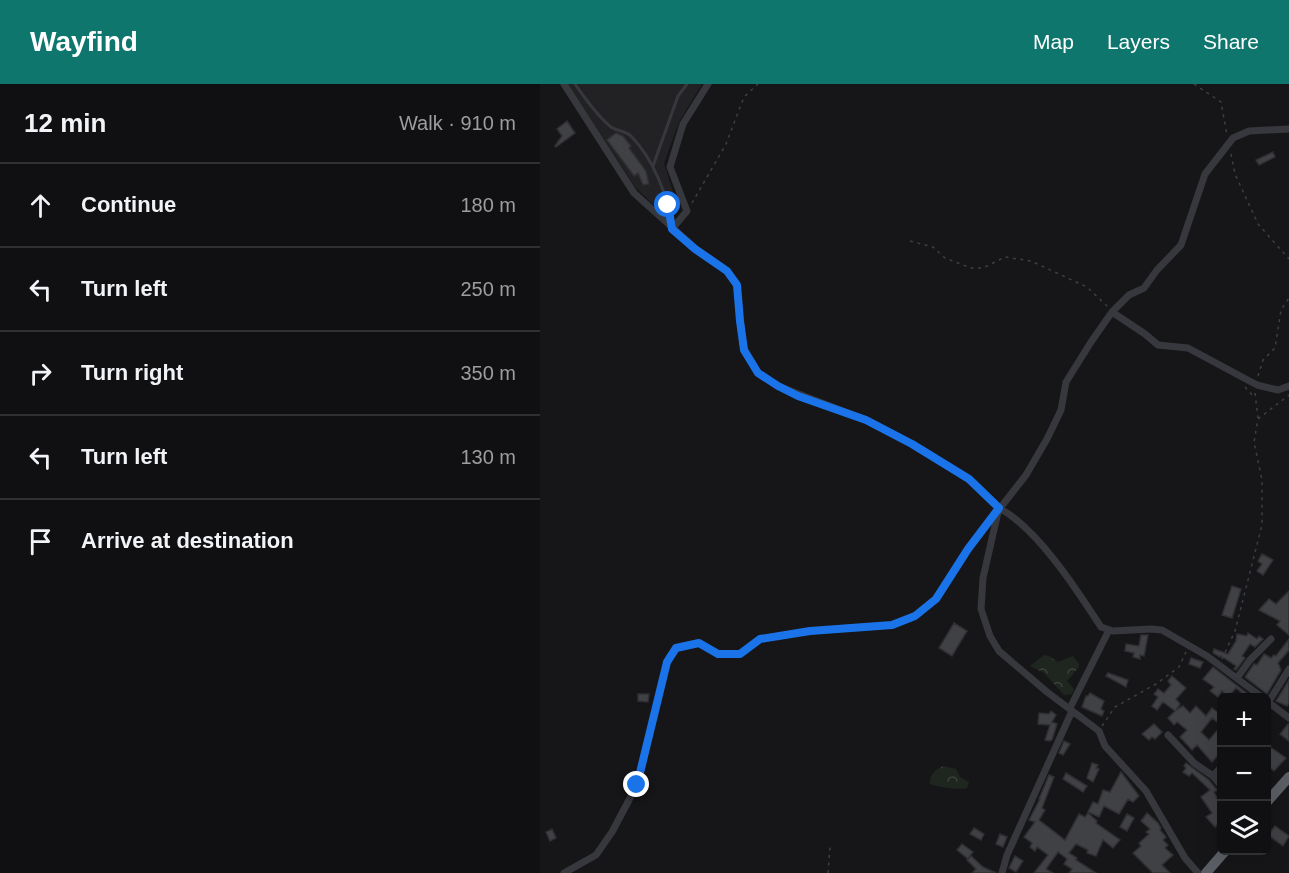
<!DOCTYPE html>
<html lang="en">
<head>
<meta charset="utf-8">
<style>
  body { margin:0; font-family:Helvetica,sans-serif; background:#19191b; color:#f1f3f6 }
  .controls { position:absolute; right:18px; bottom:18px; display:grid; overflow:hidden; border-radius:9px; box-shadow:0 6px 24px #0002 }
  .controls button { width:54px; height:54px; display:grid; place-items:center; padding:0; border:0; border-bottom:2px solid #303032; background:#101012; color:#f1f3f6; font:30px sans-serif }
  .stop { position:absolute; width:18px; height:18px; margin:-14px; border:4px solid #1a73e8; border-radius:50%; background:#fff }
  .stop.end { background:#1a73e8; border-color:#fff; box-shadow:0 2px 6px #0008 }
  .list { margin:0; padding:0; list-style:none }
  h2 { display:flex; justify-content:space-between; align-items:center; height:78px; margin:0; padding:0 24px; font-size:26px }
  h2 small { font-size:20px; font-weight:400; color:#9c9d9f }
  .list li { display:grid; grid-template-columns:39px 1fr auto; gap:18px; align-items:center; box-sizing:border-box; height:84px; padding:0 24px; border-top:2px solid #303032 }
  .list b { display:block; font-size:22px; white-space:nowrap }
  .list em { font-size:20px; font-style:normal; color:#9c9d9f }
  .icon { flex:none; width:33px; height:33px; fill:none; stroke:currentColor; stroke-width:2; stroke-linecap:round; stroke-linejoin:round }
  .map { position:relative; flex:none; width:749px; height:789px; overflow:hidden }
  header { display:flex; align-items:center; gap:36px; box-sizing:border-box; height:84px; padding:0 30px; background:#0f766e; color:#fff }
  header strong { font-size:28px }
  nav { display:flex; gap:33px; margin-inline-start:auto; font-size:21px }
  main { display:flex }
  aside { flex:1; background:#101012 }
  .map>svg:first-child { display:block }
  .built { fill:#222225 }
  .forest { fill:url(#forest-crowns) }
  .building { fill:#404145; stroke:#303034; stroke-width:1.5 }
  .lines { fill:none; stroke-linecap:round; stroke-linejoin:round }
  .path { stroke:#3d3f44; stroke-width:1.5; stroke-dasharray:3 4.5; stroke-linecap:butt }
  .service { stroke:#37383d; stroke-width:3 }
  .minor { stroke:#37383d; stroke-width:7 }
  .trunk { stroke:#5b5e65; stroke-width:10 }
  .route { stroke:#1a73e8; stroke-width:8 }
</style>
</head>
<body>
<header>
<strong>Wayfind</strong>
<nav><a>Map</a><a>Layers</a><a>Share</a></nav>
</header>
<main>
<aside>
<h2>12 min<small>Walk · 910 m</small></h2>
<ul class="list">
<li><svg class="icon" aria-label="ahead" viewBox="0 0 24 24"><path d="M12 20V5M6 11l6-6 6 6"/></svg><div><b>Continue</b></div><em>180 m</em></li>
<li><svg class="icon" aria-label="left" viewBox="0 0 24 24"><path d="M17 20v-9H6M10 6l-5 5 5 5"/></svg><div><b>Turn left</b></div><em>250 m</em></li>
<li><svg class="icon" aria-label="right" viewBox="0 0 24 24"><path d="M7 20v-9h11M14 6l5 5-5 5"/></svg><div><b>Turn right</b></div><em>350 m</em></li>
<li><svg class="icon" aria-label="left" viewBox="0 0 24 24"><path d="M17 20v-9H6M10 6l-5 5 5 5"/></svg><div><b>Turn left</b></div><em>130 m</em></li>
<li><svg class="icon" aria-label="arrive" viewBox="0 0 24 24"><path d="M6 21V4h12l-3 4 3 4H6"/></svg><div><b>Arrive at destination</b></div></li>
</ul>
</aside>
<div class="map">
<svg width="749" height="789" viewBox="0 0 749 789">
  <defs>
    <pattern id="forest-crowns" width="20" height="18" patternUnits="userSpaceOnUse" patternTransform="scale(1.5)"><rect width="20" height="18" fill="#1e261f"/><path d="M2 6a3 3 0 1 1 6 0M12 15a3 3 0 1 1 6 0" fill="none" stroke="#3c433d"/></pattern>
  </defs>
  <rect width="100%" height="100%" fill="#161618"/>
  <!-- built -->
  <path class="built" d="M28 0H162L139 38 124 79 136 118 119 126 95 103Z"/>
  <!-- forest -->
  <path class="forest" d="M504 571 509 572 518 578 533 572 539 580V583L527 597 534 605 532 610 524 611 504 589 490 582Z
    M403 682 416 685 420 693 429 698 427 704C419 706 398 703 390 700 389 691 396 685 403 682Z"/>
  <!-- building -->
  <path class="building" d="M27 37 35 49 16 63 15 62 22 52 17 45Z
    M76 49 83 52 91 62 89 64 106 87 109 100 103 101 98 89 94 92 67 56Z
    M733 68 735 73 719 81 716 76Z
    M722 470 733 476 723 491 717 487 722 480 718 477Z
    M692 502 701 505 692 534 682 531Z
    M749 507V551L737 541 740 537 719 526 729 515 736 520Z
    M414 539 427 547 412 572 399 564Z
    M708 549 717 555 719 552 723 555 715 563 710 560 702 572 705 574 696 586 694 585 696 582 681 572 680 573 673 569 674 565 688 570 696 557 697 550 707 552Z
    M601 551H608L604 572 600 571V575L593 573 594 569 585 567 586 560 599 562Z
    M749 555V566L738 579 741 586 727 610 705 593 714 580 717 581 724 570 731 574 734 571 736 572Z
    M651 574 663 578 660 584 649 580Z
    M673 583 713 614H708L696 604 688 613 682 607 678 613 670 607 674 603 663 595Z
    M568 589 588 596 586 603 566 592Z
    M632 592 646 604 636 615 640 620 636 626 643 622 650 629 656 622 666 632 672 624 681 631V641L672 634 661 648 669 656 681 642V668L672 678 657 661 652 666 640 653 647 646 637 638 634 641 628 634 635 627 623 618 617 626 612 622 618 613 614 610 618 605 624 609 631 601 628 597Z
    M749 596V619L747 622 736 617Z
    M550 609 564 617 561 625 564 627 562 632 542 623 546 612H548Z
    M98 610H109L108 618 98 617Z
    M511 627 516 631 512 638 517 640 512 656 509 657 505 656 510 641 498 640 499 629 509 630Z
    M614 640 622 648 615 655 612 653 609 656 602 650Z
    M748 640H749V657L740 650Z
    M524 657 530 660 523 671 519 669Z
    M726 660 746 674 734 687 726 680V675L730 670 726 667Z
    M552 679 558 681 556 684 559 685 553 698 547 694Z
    M646 679 669 696 677 706 674 708 681 722V736L675 743 666 733 672 729 661 713 670 706 652 689 649 692 643 688 646 684 644 682Z
    M581 688 599 712 593 718 588 715 579 730 564 722 559 733 548 728 553 718 558 720 563 706 570 708Z
    M526 689 547 702 543 708 523 695Z
    M509 691 514 693 502 724 505 726 499 736 525 756 539 730 545 733 548 729 557 737 556 739 580 756 573 764 563 756 556 772 547 769 548 766 536 760 529 769 537 774 536 776 556 789H529L532 785 524 780 527 775 518 768 506 785 513 789H494L508 771 497 763 495 767 490 763 492 759 484 753 495 738 489 736 500 715H499Z
    M607 729 618 739 621 744 620 746 626 753 623 756 628 761 625 764 633 771 622 781 630 789H613L593 769 601 762 599 759 609 750 606 748 610 745 601 737Z
    M587 730 594 734 587 747 580 743Z
    M735 742 749 752 743 762 728 751Z
    M434 744 444 750 441 756 430 750Z
    M12 745 16 754 10 757 6 748Z
    M460 750 467 753 463 763 456 760Z
    M422 760 433 768 428 775 417 766Z
    M431 772 443 783 456 789H432L436 785 427 776Z
    M475 772 483 777 476 788 469 784Z"/>
  <g class="lines">
    <!-- path -->
    <path class="path" d="M654 0 681 18 687 51
      M691 70 695 90 718 140 749 175
      M152 119 186 60 204 13 218 0
      M370 157 393 163 405 174 431 184H443L465 173 491 177 547 203 568 223
      M718 292 723 276 735 264 741 226 749 214
      M705 303 714 313
      M715 309 718 334
      M682 575 695 547 722 441V396L714 358 718 335 749 311
      M562 642 575 623 616 600 639 583 646 568
      M288 789 290 763"/>
    <!-- service -->
    <path class="service" d="M35 0C45 14 57 32 71 43 77 47 86 47 91 52 113 75 127 109 131 140
      M113 82 138 12 147 0"/>
    <!-- minor -->
    <path class="minor" d="M24 0 94 109 155 164 187 187 197 201 200 237 204 266 218 289 238 302 326 336 372 360 429 395 459 424 443 494 441 525 450 552 459 567 507 608 559 647 565 662 606 707 645 774 658 789
      M132 145 147 127 130 83 143 40 168 0
      M572 228 605 250 618 261 648 264 717 301 738 306 749 302
      M459 424C498 445 537 506 561 543L573 547 611 545 622 546 667 572 723 614
      M697 594 710 576 731 555
      M727 617 749 634
      M726 622 749 585
      M530 624 569 546
      M628 651 654 679 673 692 682 703
      M673 692 682 682
      M24 789 56 771 72 748 97 701 127 578 136 564 159 559 178 570H200L220 555 270 547 352 541 375 532 396 515 428 465 486 391 507 355 521 326 526 298 551 258 572 228 589 211 604 204 617 186 641 161 665 90 693 54 709 47 749 45
      M462 789 467 771 532 627"/>
    <!-- trunk -->
    <path class="trunk" d="M726 719 749 693
      M666 789 686 766"/>
  </g>
  <g class="lines">
    <!-- route -->
    <path class="route" d="M97 701 127 578 136 564 159 559 178 570H200L220 555 270 547 352 541 375 532 396 515 428 465 459 424 429 395 372 360 326 336 258 312 238 302 218 289 204 266 200 237 197 201 187 187 155 165 132 145 128 121"/>
  </g>
</svg>
<div class="controls">
<button>+</button>
<button>−</button>
<button><svg class="icon" aria-label="layers" viewBox="0 0 24 24"><path d="M12 4l9 5-9 5-9-5zM3 14l9 5 9-5"/></svg></button>
</div>
<div class="stop" style="left:128px;top:121px"></div>
<div class="stop end" style="left:97px;top:701px"></div>
</div>
</main>
</body>
</html>
